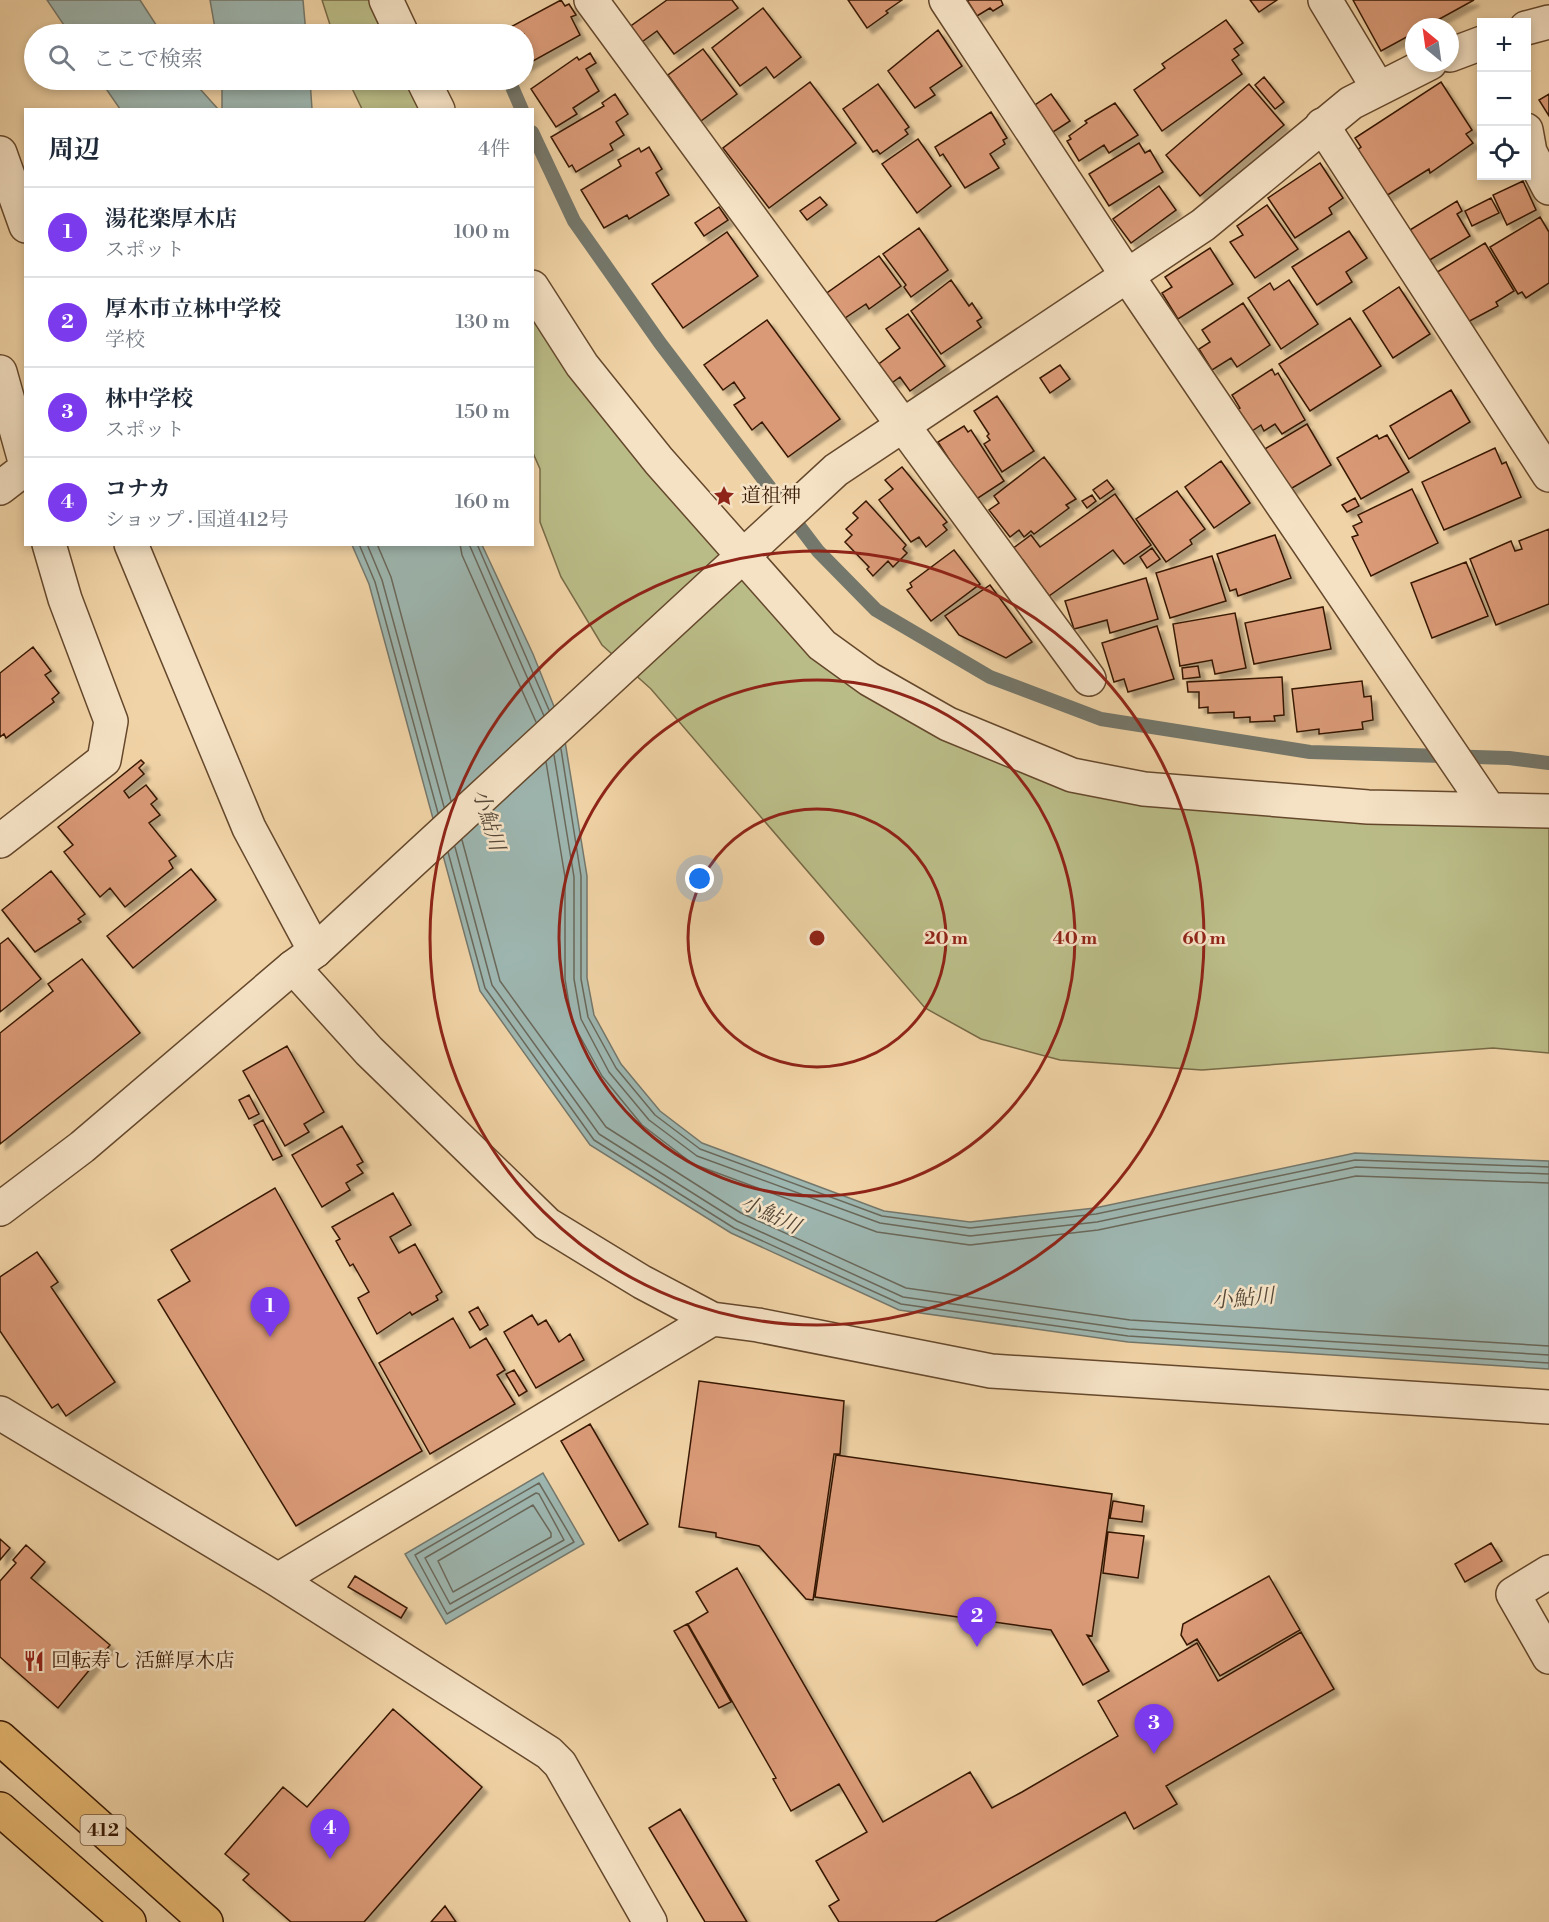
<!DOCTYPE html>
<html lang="ja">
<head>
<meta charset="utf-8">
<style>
  body { margin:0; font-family:"Libre Bodoni","Noto Serif JP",serif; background:#f2f2f3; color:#1f2937 }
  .controls { position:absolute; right:18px; top:18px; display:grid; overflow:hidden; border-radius:0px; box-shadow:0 3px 9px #0003 }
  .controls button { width:54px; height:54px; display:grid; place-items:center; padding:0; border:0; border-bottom:2px solid #e0e1e3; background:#fff; color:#1f2937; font:30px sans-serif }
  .compass { position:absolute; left:1405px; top:18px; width:54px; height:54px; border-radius:50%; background:#fff; box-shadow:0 3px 9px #0003; rotate:331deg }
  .you { position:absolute; left:700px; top:879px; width:21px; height:21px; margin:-15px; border:4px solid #fff; border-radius:50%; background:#1a73e8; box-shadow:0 0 0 9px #1a73e833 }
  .badge { display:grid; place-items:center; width:39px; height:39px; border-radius:50%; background:#7c3aed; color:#fff; font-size:20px; font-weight:700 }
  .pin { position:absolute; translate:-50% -50px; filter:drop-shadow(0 2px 3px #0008) }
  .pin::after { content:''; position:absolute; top:32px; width:21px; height:18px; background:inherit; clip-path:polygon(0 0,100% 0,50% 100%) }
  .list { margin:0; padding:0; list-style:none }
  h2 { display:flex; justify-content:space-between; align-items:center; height:78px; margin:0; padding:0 24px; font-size:26px }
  h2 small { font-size:20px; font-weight:400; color:#747a83 }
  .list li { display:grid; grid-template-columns:39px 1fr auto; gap:18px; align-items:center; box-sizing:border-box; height:90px; padding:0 24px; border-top:2px solid #e0e1e3 }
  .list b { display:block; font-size:22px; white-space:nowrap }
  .list p { margin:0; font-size:20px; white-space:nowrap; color:#747a83 }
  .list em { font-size:20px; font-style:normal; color:#747a83 }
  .icon { flex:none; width:33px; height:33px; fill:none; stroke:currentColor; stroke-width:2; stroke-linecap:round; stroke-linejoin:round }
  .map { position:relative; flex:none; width:1549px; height:1922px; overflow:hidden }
  .search { position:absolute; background:#fff; box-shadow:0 3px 9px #0003; left:24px; top:24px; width:510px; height:66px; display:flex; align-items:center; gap:15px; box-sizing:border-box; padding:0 21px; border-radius:33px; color:#747a83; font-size:22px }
  .panel { position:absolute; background:#fff; box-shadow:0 3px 9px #0003; left:24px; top:108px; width:510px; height:438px; border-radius:0px }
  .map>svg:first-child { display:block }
  .green { fill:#babc87; stroke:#786a46; stroke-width:1.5 }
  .water { fill:#9db6b0; stroke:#74776b; stroke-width:1.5 }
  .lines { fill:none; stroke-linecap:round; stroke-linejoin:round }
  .shore { stroke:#6a685a; stroke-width:1.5 }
  .stream { stroke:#74776b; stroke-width:14 }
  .building { fill:#da9a77; stroke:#371904; stroke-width:1.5; filter:url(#shadow) }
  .minor-casing { stroke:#65482c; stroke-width:36 }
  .tertiary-casing { stroke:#65482c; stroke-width:36 }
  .trunk-casing { stroke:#371904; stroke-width:36 }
  .minor { stroke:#f5e2c5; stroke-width:33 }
  .tertiary { stroke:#f5e2c5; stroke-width:33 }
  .trunk { stroke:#e8ba73; stroke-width:33 }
  .ring { fill:none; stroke:#8f2418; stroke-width:3 }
  .labels { text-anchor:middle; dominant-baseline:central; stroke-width:5; stroke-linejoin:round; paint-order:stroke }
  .shield { fill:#f5e2c5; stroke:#70553e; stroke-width:1.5 }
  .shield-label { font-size:18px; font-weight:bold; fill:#371904 }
  .poi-label { font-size:20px; fill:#371904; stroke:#f5e2c5; text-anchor:start }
  .water-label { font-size:21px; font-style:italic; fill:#564838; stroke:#f5e2c5 }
  .centre { fill:#8f2418; stroke:#f5e2c5; stroke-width:3 }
  .ring-label { font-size:18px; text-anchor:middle; font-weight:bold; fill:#8f2418; stroke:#f5e2c5; stroke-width:5; stroke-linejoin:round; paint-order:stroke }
</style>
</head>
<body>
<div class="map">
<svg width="1549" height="1922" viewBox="0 0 1549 1922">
  <defs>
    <filter id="shadow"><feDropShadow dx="5.5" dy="5.5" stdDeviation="1.5" flood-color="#0004"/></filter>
  </defs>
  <rect width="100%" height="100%" fill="#f0d3a6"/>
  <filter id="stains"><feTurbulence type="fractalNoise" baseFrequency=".00333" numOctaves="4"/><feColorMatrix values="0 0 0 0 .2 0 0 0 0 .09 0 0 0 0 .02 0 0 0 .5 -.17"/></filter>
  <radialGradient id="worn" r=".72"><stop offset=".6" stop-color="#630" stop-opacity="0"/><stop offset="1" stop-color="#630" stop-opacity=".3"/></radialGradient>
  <!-- green -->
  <path class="green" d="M322 0H374L388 34H333Z
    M348 80H407L420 109H362Z
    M533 310 823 662 1050 781 1549 824V1053L1493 1048 1202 1070 1060 1060 981 1039 925 1008 651 689 602 645 561 577 540 522V469L533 453Z"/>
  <!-- water -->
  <path class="water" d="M47 0H140L162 34H70Z
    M210 0H303L306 34H216Z
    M100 80H192L218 109H120Z
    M222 80H310L312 109H222Z
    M352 545H482L533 654 563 729 587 876V978L594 1015 621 1064 660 1111 702 1143 884 1211 970 1222 1095 1208 1355 1153 1549 1161V1369L1128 1342 899 1310 731 1233 590 1145 480 991 369 584Z
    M543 1473 584 1544 446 1624 405 1554Z"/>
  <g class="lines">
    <!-- shore -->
    <path class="shore" d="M359 544 375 582 438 813
      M367 544 382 580 444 807
      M377 544 391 577 451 801
      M460 544 462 555 536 722
      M469 544 544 716
      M477 544 549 710
      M561 749 581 876V979L588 1017 616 1068 655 1115 700 1149 882 1216 970 1228 1096 1214 1355 1160 1549 1167
      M554 755 574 877V979L581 1019 609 1072 649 1120 697 1156 880 1223 970 1236 1097 1222 1356 1167 1549 1174
      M546 762 565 877V979L572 1022 602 1076 642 1125 693 1164 877 1232 970 1245 1098 1230 1356 1176 1549 1183
      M462 840 500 981 606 1127 741 1213 906 1288 1130 1320 1549 1346
      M455 847 492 985 599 1134 737 1221 903 1297 1129 1329 1549 1355
      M448 852 485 988 594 1140 734 1228 901 1304 1128 1336 1549 1363
      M539 1483 574 1542 447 1614 415 1555Z
      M536 1493 539 1494 564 1540 450 1604 425 1558Z
      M533 1505 551 1533V1537L453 1592 438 1561Z"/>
    <!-- stream -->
    <path class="stream" d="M509 80 522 110
      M532 132 574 221 660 343 818 551 876 610 990 677 1101 719 1310 752 1509 758 1549 763"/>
  </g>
  <!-- building -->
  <path class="building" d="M561 0 565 6 569 4 576 15 571 17 580 35 524 66V34H507L505 30Z
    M667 0H732L738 8 674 54 657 31 639 44 628 28Z
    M848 0H902L886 11 888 13 867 28Z
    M967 0H1001L1003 5 993 11 990 8 977 16Z
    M1250 0H1277L1259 12Z
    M1353 0H1474L1425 27H1414V33L1381 51Z
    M763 8 801 57 774 78 766 67 740 86 712 48Z
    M1226 20 1243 43 1234 49 1239 55 1232 60 1242 74 1162 131 1134 90 1165 68 1162 64Z
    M938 30 962 66 930 88 935 95 915 108 888 71Z
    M703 49 737 94 701 121 668 75Z
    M590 53 596 63 586 69 599 91 573 108 577 114 556 127 531 89 577 57 579 60Z
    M1264 77 1284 102 1275 109 1255 85Z
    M810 82 856 143 769 208 723 148Z
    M1441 82 1472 130 1466 134 1473 143 1430 173 1429 169 1386 196 1356 151 1361 147 1355 138Z
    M878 84 909 127 905 130 908 134 880 154 877 150 873 152 843 109Z
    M1249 84 1284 125 1200 196 1166 155Z
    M615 94 628 114 616 122 624 135 610 144 613 150 576 172 572 165 569 167 551 137 604 106 602 103Z
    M1051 94 1070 121 1053 132 1032 107Z
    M1549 94V116L1539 100Z
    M1115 103 1138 135 1109 153 1104 145 1079 161 1067 141 1071 139 1069 136 1087 123 1085 121Z
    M991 112 1007 138 1003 140 1005 144 990 154 999 168 965 188 943 154 940 156 935 147Z
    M918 139 951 186 917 213 882 164Z
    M1139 143 1145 153 1150 150 1163 172 1109 206 1089 174Z
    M649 147 662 169 656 173 669 195 629 219 627 215 604 228 581 190 621 166 618 160 639 148 641 152Z
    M1320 163 1343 198 1329 208 1332 214 1295 238 1268 198Z
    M1523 181 1536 210 1507 225 1493 195Z
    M1159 186 1176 210 1131 243 1113 219Z
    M820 197 827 205 807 220 800 211Z
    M1491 198 1499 213 1472 226 1465 211Z
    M1457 201 1462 211 1457 214 1470 236 1423 264 1405 233Z
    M1267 205 1298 249 1255 278 1230 242 1243 235 1237 226Z
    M719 207 728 220 704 236 695 223Z
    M1540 217 1549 232V283L1526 298 1522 292 1518 294 1490 247Z
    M919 228 948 270 911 297 904 287 906 285 883 254Z
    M1349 231 1367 258 1346 272 1352 282 1317 305 1292 267Z
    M727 232 758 276 683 328 652 284Z
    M1485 243 1514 291 1496 302 1498 306 1464 324 1434 274Z
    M1210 248 1233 284 1178 319 1162 293 1172 287 1165 277Z
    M879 256 901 286 869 309 866 304 842 320 824 295Z
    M951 280 969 306 972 303 982 318 977 321 981 327 941 354 911 311Z
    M1289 280 1318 324 1281 349 1248 298 1270 283 1274 290Z
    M1399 287 1430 334 1393 358 1363 311Z
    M1243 303 1270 345 1237 367 1231 358 1212 370 1199 349 1210 342 1202 330Z
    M908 314 945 366 910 391 900 377 889 385 876 366 900 348 886 329Z
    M1350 318 1381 366 1310 411 1279 364Z
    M767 320 840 419 788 457 762 422 752 430 734 405 745 398 734 382 723 390 704 365Z
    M1060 365 1070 379 1050 393 1040 378Z
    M1272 369 1275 375 1278 373 1305 420 1282 434 1275 424 1264 431 1261 425 1252 431 1237 409 1240 408 1232 395Z
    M1451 390 1470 422 1409 459 1390 426Z
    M997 396 1034 451 1002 472 984 444 990 440 987 436 989 434 974 411Z
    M1307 424 1331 465 1287 491 1263 450Z
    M964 426 968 432 971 430 1004 481 975 500 938 442Z
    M1377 435 1379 439 1387 435 1409 472 1361 499 1337 458Z
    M1495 448 1502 464 1506 462 1521 497 1444 530 1422 482Z
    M1044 457 1076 499 1066 505 1069 508 1034 534 1031 531 1024 537 1019 530 1010 537 989 510 999 503 994 496Z
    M1221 461 1250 503 1214 528 1185 487Z
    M902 467 947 522 943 525 947 530 926 547 919 537 911 542 879 500 893 489 885 480Z
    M1107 480 1114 489 1100 499 1093 490Z
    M1412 489 1438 543 1371 576 1352 537 1358 535 1353 526 1362 522 1358 515Z
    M1177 491 1205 529 1190 540 1192 544 1166 562 1136 519Z
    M1115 494 1151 545 1124 564 1113 550 1049 596 1023 560 1008 552 1031 535 1040 547Z
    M1092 495 1096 501 1087 508 1082 501Z
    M1355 498 1359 506 1347 512 1342 505Z
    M866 501 906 545 903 549 907 553 893 567 888 561 873 576 867 569 869 567 845 542 852 535 846 529 858 518 853 513Z
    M1549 529V604L1496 625 1470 559 1511 541 1515 551 1522 549 1519 541Z
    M1275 535 1291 578 1238 596 1236 589 1230 591 1217 554Z
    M1152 548 1160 559 1147 568 1140 557Z
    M954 550 980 584 931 621 907 590 912 587 910 583Z
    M1212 556 1226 601 1170 618 1156 573Z
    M1466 562 1488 616 1432 638 1411 583Z
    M1146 578 1158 619 1110 633 1107 620 1074 629 1065 601Z
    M990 585 1032 642 1006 658 959 635 945 616Z
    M1323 607 1331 649 1254 664 1245 623Z
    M1235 613 1246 668 1215 674 1212 660 1180 666 1173 624Z
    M1157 626 1174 679 1128 692 1124 679 1114 682 1102 643Z
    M33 647 51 671 45 675 59 693 52 699 54 702 6 738 4 734 0 737V673Z
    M1198 666 1200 677 1183 679 1182 668Z
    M1282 677 1284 715 1274 716 1275 721 1250 722V717L1234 718V712L1208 713V707L1199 708V692H1188L1187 682Z
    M1362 681 1364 697 1371 696 1373 720 1362 722 1363 729 1319 734V729L1297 732 1292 689Z
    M141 760 144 763 139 768 144 774 124 791 129 798 146 785 157 799 151 804 160 815 149 823 176 856 169 861 173 868 125 907 110 888 100 897 64 852 73 845 58 827Z
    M191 869 216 900 133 968 107 936Z
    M51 871 85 914 78 919 81 922 35 952 2 910Z
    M8 938 41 979 0 1012V944Z
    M82 959 140 1033 0 1144V1033L53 991 48 984Z
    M287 1046 324 1112 304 1124 309 1132 285 1146 243 1071Z
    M249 1095 259 1114 249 1119 239 1100Z
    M263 1120 282 1156 273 1160 254 1125Z
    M342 1126 363 1162 357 1165 363 1173 346 1183 350 1190 322 1207 292 1155Z
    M275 1188 422 1451 296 1526 158 1300 190 1281 171 1250Z
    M393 1193 411 1225 390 1237 399 1253 415 1244 442 1292 436 1296 438 1300 412 1315 410 1312 377 1334 358 1298 369 1292 353 1264 350 1266 336 1241 340 1239 332 1227Z
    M37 1252 58 1282 51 1287 115 1382 66 1416 58 1404 52 1408 0 1331V1277Z
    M478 1307 488 1325 480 1330 469 1312Z
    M532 1315 538 1325 546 1320 559 1342 570 1334 584 1360 536 1388 504 1332Z
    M453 1318 470 1348 486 1338 505 1370 497 1375 515 1404 430 1454 379 1363Z
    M514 1370 527 1391 519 1396 506 1374Z
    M699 1381 844 1401 840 1454H834L813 1600 806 1599 759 1546 716 1537V1533L679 1527Z
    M590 1424 648 1524 619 1541 561 1441Z
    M836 1455 1112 1494 1092 1636 1087 1635 1109 1671 1083 1685 1051 1630 815 1597Z
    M1113 1501 1144 1506 1142 1522 1110 1518Z
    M1108 1532 1144 1536 1138 1578 1103 1573Z
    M0 1539 10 1548 0 1560Z
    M1491 1543 1502 1561 1465 1582 1455 1564Z
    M26 1545 45 1562 31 1578 110 1645 58 1708 0 1657V1581L16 1563 13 1560Z
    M737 1568 883 1822 970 1772 992 1808 1022 1792 1118 1736 1098 1701 1197 1643 1218 1681 1301 1632 1334 1689 1166 1786 1177 1804 1134 1829 1125 1812 935 1922H839L829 1906 839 1900 816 1861 867 1832 839 1784 791 1811 773 1779 776 1778 688 1624 708 1612 696 1592Z
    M355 1576 407 1608 401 1618 348 1587Z
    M1269 1576 1300 1630 1220 1676 1197 1639 1187 1645 1181 1635 1183 1624Z
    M687 1624 731 1702 719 1708 674 1631Z
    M393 1709 482 1787 364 1922H291L243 1880 249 1874 225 1854 283 1787 307 1807Z
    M680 1809 747 1922H705L649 1828Z
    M445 1906 456 1922H431Z"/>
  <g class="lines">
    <defs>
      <path id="minor" d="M386 0 402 34
        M591 0 1089 679
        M946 0 1128 277 1488 808
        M1325 0 1378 88
        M423 80 438 110
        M1322 125 1549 475
        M1526 130 1530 152 1549 188
        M0 153 26 226
        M532 287 582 365 659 461 822 645 869 679 948 724 1072 775 1144 789 1368 807 1549 811
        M0 372 26 465
        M0 488 26 468
        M131 544 249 828 315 951
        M0 841 104 760 111 721 65 599 49 544
        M293 967 369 1051 547 1224 642 1282 712 1319 758 1325 991 1371 1549 1407
        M0 1413 278 1580 549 1753 560 1764 650 1922
        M1549 1572 1513 1594 1549 1657
        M278 1580 712 1319"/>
      <path id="tertiary" d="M1526 28 1549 22
        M1450 55 1482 43
        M0 1209 82 1147 293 967 315 951 836 470 1203 225 1351 103 1430 63"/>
      <path id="trunk" d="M0 1738 206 1922
        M0 1809 129 1922"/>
    </defs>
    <!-- minor casing -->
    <use href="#minor" class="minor-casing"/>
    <!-- tertiary casing -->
    <use href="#tertiary" class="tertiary-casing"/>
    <!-- trunk casing -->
    <use href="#trunk" class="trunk-casing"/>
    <!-- minor -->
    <use href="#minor" class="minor"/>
    <!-- tertiary -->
    <use href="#tertiary" class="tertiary"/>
    <!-- trunk -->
    <use href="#trunk" class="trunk"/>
  </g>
  <!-- distance rings -->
  <g class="ring">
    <circle cx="817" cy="938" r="129"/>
    <circle cx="817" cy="938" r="258"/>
    <circle cx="817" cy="938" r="387"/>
  </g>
  <!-- icons -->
  <defs>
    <symbol id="sight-bare" viewBox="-9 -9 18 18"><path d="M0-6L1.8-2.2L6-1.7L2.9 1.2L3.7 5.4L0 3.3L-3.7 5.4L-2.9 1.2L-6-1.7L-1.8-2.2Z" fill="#8f2418" stroke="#f5e2c5" stroke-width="2.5" paint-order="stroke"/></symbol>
    <symbol id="restaurant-bare" viewBox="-9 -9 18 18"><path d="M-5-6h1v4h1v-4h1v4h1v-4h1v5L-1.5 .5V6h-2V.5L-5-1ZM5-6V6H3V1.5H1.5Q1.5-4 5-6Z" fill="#8f2418" stroke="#f5e2c5" stroke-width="2.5" paint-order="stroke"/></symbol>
  </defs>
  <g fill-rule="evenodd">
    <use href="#sight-bare" x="709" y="481" width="30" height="30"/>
    <use href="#restaurant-bare" x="19" y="1646" width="30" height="30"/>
  </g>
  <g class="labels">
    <!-- shield labels -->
    <rect class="shield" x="80.5" y="1815" width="45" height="30" rx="4.5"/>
    <g class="shield-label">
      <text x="103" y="1830">412</text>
    </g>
    <!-- poi labels -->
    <g class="poi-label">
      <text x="741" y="496">道祖神</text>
      <text x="51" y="1661">回転寿し 活鮮厚木店</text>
    </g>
    <!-- water labels -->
    <g class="water-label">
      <text transform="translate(488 820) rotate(73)">小鮎川</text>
      <text transform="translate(770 1215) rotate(25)">小鮎川</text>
      <text transform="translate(1243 1299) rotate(-5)">小鮎川</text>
    </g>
  </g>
  <circle cx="817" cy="938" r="9" class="centre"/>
  <g class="ring-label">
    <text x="946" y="944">20 m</text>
    <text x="1075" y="944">40 m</text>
    <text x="1204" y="944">60 m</text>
  </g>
  <rect width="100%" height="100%" filter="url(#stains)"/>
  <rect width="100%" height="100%" fill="url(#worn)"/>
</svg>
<div class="controls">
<button>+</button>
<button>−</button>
<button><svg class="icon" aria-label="locate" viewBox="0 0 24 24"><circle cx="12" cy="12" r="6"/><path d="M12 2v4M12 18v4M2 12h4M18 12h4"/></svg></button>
</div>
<svg class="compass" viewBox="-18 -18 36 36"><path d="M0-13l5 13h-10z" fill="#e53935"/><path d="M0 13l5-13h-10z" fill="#747a83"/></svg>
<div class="you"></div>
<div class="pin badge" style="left:270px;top:1337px">1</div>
<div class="pin badge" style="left:977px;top:1647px">2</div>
<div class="pin badge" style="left:1154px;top:1754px">3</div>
<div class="pin badge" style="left:330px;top:1859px">4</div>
<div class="search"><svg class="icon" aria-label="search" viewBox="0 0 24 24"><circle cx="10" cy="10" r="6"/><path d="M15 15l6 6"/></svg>ここで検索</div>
<section class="panel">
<h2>周辺<small>4件</small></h2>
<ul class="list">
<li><span class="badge">1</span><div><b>湯花楽厚木店</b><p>スポット</p></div><em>100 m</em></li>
<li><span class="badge">2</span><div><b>厚木市立林中学校</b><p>学校</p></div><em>130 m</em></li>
<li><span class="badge">3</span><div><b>林中学校</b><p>スポット</p></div><em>150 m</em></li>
<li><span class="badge">4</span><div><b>コナカ</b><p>ショップ · 国道412号</p></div><em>160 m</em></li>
</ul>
</section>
</div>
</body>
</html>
